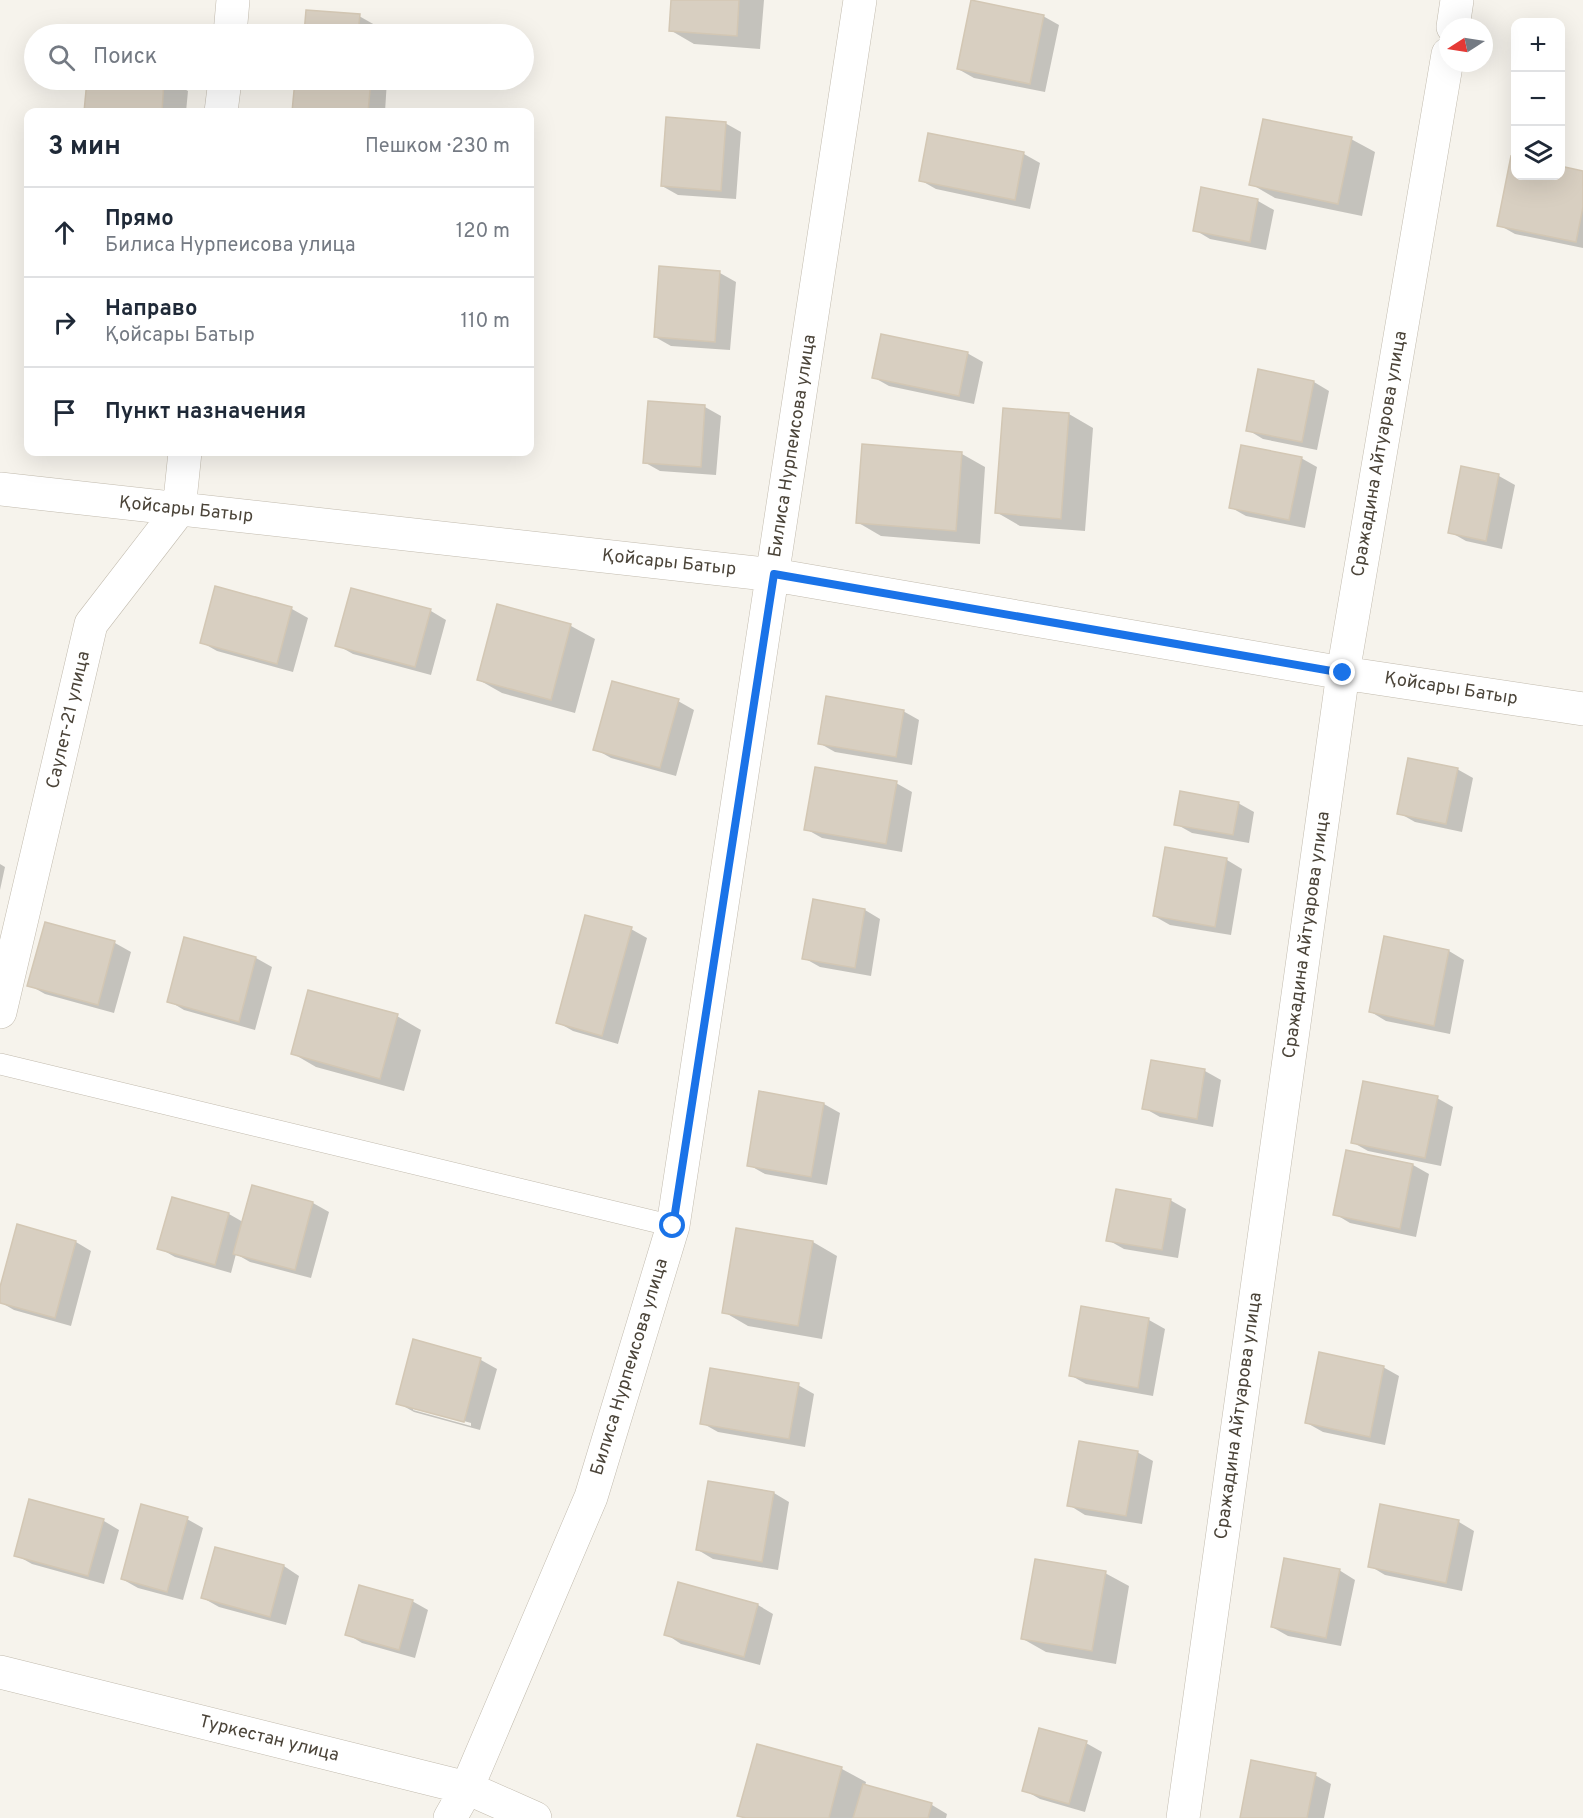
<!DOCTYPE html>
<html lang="ru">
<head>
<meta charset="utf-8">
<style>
  body { margin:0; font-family:Overpass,sans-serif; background:#f2f2f3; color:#1f2937 }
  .controls { position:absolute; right:18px; top:18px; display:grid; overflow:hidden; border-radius:12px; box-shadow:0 6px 24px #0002 }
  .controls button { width:54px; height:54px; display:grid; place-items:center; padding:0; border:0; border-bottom:2px solid #e0e1e3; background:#fff; color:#1f2937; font:30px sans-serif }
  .compass { position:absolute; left:1439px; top:18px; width:54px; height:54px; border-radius:50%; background:#fff; box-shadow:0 6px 24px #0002; rotate:258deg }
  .stop { position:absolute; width:18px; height:18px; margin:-14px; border:4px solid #1a73e8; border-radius:50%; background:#fff }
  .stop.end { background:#1a73e8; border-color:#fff; box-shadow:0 2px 6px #0008 }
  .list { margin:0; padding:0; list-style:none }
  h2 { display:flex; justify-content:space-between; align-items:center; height:78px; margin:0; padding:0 24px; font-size:26px }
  h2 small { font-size:20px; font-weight:400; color:#747a83 }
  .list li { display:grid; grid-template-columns:39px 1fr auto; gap:18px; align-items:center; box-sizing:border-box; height:90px; padding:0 24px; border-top:2px solid #e0e1e3 }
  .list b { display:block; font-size:22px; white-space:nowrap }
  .list p { margin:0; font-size:20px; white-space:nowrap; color:#747a83 }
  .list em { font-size:20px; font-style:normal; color:#747a83 }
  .icon { flex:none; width:33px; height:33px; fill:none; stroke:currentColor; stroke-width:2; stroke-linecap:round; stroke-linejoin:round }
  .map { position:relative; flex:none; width:1583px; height:1818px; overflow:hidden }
  .search { position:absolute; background:#fff; box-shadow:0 6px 24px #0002; left:24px; top:24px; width:510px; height:66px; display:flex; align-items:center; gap:15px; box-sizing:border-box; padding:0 21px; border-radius:33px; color:#747a83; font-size:22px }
  .panel { position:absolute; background:#fff; box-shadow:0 6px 24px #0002; left:24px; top:108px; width:510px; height:348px; border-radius:12px }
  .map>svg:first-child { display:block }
  .shadow { fill:#0003; fill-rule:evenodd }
  .building { fill:#d8cfc1; stroke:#d3c7b4; stroke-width:1.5 }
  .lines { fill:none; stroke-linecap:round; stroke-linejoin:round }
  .service-casing { stroke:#c2bbae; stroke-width:22 }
  .minor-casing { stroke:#c2bbae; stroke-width:34 }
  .service { stroke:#fff; stroke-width:21 }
  .minor { stroke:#fff; stroke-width:33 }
  .route { stroke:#1a73e8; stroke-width:8 }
  .labels { text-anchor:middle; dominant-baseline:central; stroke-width:5; stroke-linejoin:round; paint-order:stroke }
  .street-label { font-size:18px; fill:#4b4439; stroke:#fff }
</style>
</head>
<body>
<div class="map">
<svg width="1583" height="1818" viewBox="0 0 1583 1818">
  <rect width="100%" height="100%" fill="#f6f3ec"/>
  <!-- shadow -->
  <path class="shadow" d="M673 0H764L760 49 694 44 670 30Z
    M307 12 359 16 375 25 374 34H305Z
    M1043 16 1059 25 1045 92 974 78 958 69Z
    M88 80H168L188 91 186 112H86Z
    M296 80H387L385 112H293Z
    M725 123 741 132 736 199 678 195 662 186Z
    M929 134 1024 154 1040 163 1030 209 936 189 920 180Z
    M1351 139 1375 152 1362 216 1275 198 1251 184Z
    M1583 172V248L1515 234 1499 225 1516 176H1560Z
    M1203 189 1258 201 1274 210 1266 250 1210 239 1195 230Z
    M661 268 720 273 736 282 730 350 671 346 655 337Z
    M967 353 983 362 974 404 889 386 873 377Z
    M1314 382 1329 391 1317 450 1263 439 1248 430Z
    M649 402 705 407 721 416 716 475 660 471 644 462Z
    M1005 409 1069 414 1093 428 1085 531 1020 526 996 512Z
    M962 454 985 467 980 544 881 536 857 522Z
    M1301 458 1317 467 1305 528 1246 516 1230 507Z
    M1462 468 1499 476 1515 485 1502 549 1466 541 1450 532Z
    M216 588 292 609 308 618 293 672 217 651 201 642Z
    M352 590 431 611 446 620 431 675 353 654 337 645Z
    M498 606 571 626 595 639 575 713 502 693 479 680Z
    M678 701 694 710 676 776 611 758 595 749Z
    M903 711 919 720 912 765 835 752 819 743Z
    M1457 769 1473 778 1462 832 1415 822 1399 813Z
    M896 783 912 792 902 852 822 838 806 829Z
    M1238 803 1254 812 1249 843 1192 833 1176 824Z
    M1227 860 1242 869 1231 935 1170 925 1154 916Z
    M0 864 5 867 0 890Z
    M865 910 880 919 871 976 820 967 804 958Z
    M46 924 115 943 131 952 114 1013 45 994 29 985Z
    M631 929 647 938 618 1044 573 1031 557 1022Z
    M185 939 256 958 272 967 255 1030 184 1010 169 1001Z
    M1449 951 1464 960 1450 1034 1386 1021 1371 1012Z
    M397 1016 421 1030 404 1091 316 1067 292 1053Z
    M1152 1062 1205 1071 1221 1080 1213 1127 1160 1117 1144 1108Z
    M761 1093 824 1104 840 1113 827 1185 765 1174 749 1165Z
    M1437 1098 1453 1107 1441 1166 1368 1151 1352 1142Z
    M1347 1152 1413 1165 1429 1174 1416 1237 1350 1223 1335 1214Z
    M253 1186 313 1203 329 1212 311 1278 250 1262 236 1254 231 1273 175 1257 159 1248 173 1199 229 1214 243 1222Z
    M1170 1200 1186 1209 1178 1258 1124 1249 1108 1240Z
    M76 1242 91 1251 71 1326 14 1310 0 1302V1293Z
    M813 1242 837 1256 822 1339 748 1326 724 1312Z
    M1082 1308 1149 1320 1165 1329 1153 1396 1086 1384 1070 1375Z
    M414 1341 481 1360 497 1369 480 1430 414 1412 398 1403ZM413 1407 471 1423V1426L413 1410Z
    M1383 1367 1399 1376 1385 1445 1323 1432 1307 1423Z
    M798 1385 814 1394 805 1447 718 1432 702 1423Z
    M1137 1452 1153 1461 1142 1524 1085 1515 1069 1505Z
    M774 1493 789 1502 778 1570 713 1559 698 1550Z
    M31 1501 104 1521 119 1530 104 1584 32 1564 16 1555Z
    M187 1519 203 1528 183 1600 138 1588 122 1579Z
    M1459 1522 1474 1531 1462 1591 1385 1575 1370 1566Z
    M284 1566 299 1576 286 1625 219 1607 203 1598Z
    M1339 1570 1355 1580 1341 1646 1288 1636 1272 1627Z
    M1105 1573 1129 1586 1116 1664 1046 1652 1023 1639Z
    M412 1601 428 1610 415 1658 362 1643 347 1634Z
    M758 1605 773 1614 760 1665 681 1644 666 1634Z
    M1086 1743 1102 1752 1085 1812 1040 1799 1024 1790Z
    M758 1745 842 1769 866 1782 865 1786 932 1805 947 1814 946 1818H744L739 1815Z
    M1315 1775 1331 1784 1324 1818H1242Z"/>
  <!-- building -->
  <path class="building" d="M671 0H739L737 36 669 31Z
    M971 0 1044 15 1030 84 957 69Z
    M306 10 360 14 358 34H304Z
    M87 80H164L162 112H84Z
    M295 80H371L368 112H292Z
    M666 117 726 122 721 191 661 186Z
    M1263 119 1352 137 1338 204 1249 185Z
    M928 133 1024 152 1015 200 919 181Z
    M1511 156 1516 157V176H1560V166L1583 171V207L1576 242 1497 226Z
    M1201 187 1258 199 1250 242 1193 231Z
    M659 266 720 271 715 342 654 337Z
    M881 334 968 352 959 396 872 378Z
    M1258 369 1314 381 1302 442 1246 431Z
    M648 401 705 405 701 467 643 463Z
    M1003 408 1069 413 1061 519 995 513Z
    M862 444 962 452 956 531 856 523Z
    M1241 445 1302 457 1289 520 1229 508Z
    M1461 466 1499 474 1486 541 1448 533Z
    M215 586 292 607 277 664 200 643Z
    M351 588 431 609 415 667 335 646Z
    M497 604 571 624 551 700 477 680Z
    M612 681 679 699 660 768 593 750Z
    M826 696 904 710 896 757 818 744Z
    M1408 758 1458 768 1446 824 1397 814Z
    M815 767 897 781 886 844 804 830Z
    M1180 791 1239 802 1233 835 1174 825Z
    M1165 847 1227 858 1215 927 1153 916Z
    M813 899 865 909 855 968 802 959Z
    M585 915 632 927 602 1036 556 1023Z
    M45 922 115 941 98 1005 27 986Z
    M1384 936 1449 950 1434 1026 1369 1012Z
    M184 937 256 957 239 1022 167 1002Z
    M308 990 398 1014 380 1079 291 1054Z
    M1151 1060 1205 1069 1197 1119 1142 1109Z
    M1363 1081 1438 1096 1425 1158 1351 1143Z
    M759 1091 824 1103 811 1177 747 1166Z
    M1346 1150 1413 1164 1400 1229 1333 1215Z
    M252 1185 313 1202 295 1270 233 1254Z
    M1116 1189 1171 1199 1162 1250 1106 1241Z
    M172 1197 229 1213 215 1265 157 1249Z
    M17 1224 76 1241 55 1318 0 1303V1287Z
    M736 1228 813 1241 798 1326 722 1313Z
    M1081 1306 1149 1318 1138 1388 1069 1376Z
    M413 1339 481 1358 464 1422 396 1404Z
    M1319 1352 1384 1366 1370 1437 1305 1423Z
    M710 1368 799 1383 789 1439 700 1424Z
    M1079 1441 1138 1451 1126 1516 1067 1506Z
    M708 1481 774 1492 762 1562 696 1550Z
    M29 1499 104 1519 88 1576 14 1556Z
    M141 1504 188 1517 167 1592 121 1579Z
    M1380 1504 1459 1520 1446 1583 1368 1567Z
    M215 1547 284 1565 270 1617 201 1598Z
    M1284 1558 1340 1569 1326 1638 1271 1627Z
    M1035 1559 1106 1571 1092 1651 1021 1639Z
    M678 1582 758 1604 744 1657 664 1635Z
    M359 1585 413 1600 399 1650 345 1635Z
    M1039 1728 1087 1741 1069 1804 1022 1791Z
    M757 1744 842 1767 829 1818H746L737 1816Z
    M1251 1760 1316 1773 1307 1818H1240Z
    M863 1784 932 1803 928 1818H853Z"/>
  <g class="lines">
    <defs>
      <path id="service" d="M0 1064 673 1226"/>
      <path id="minor" d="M1453 27 1457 0
        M230 34 233 0
        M221 112 225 80
        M0 489 774 575 1343 673 1583 709
        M0 1012 91 624 179 510 185 452
        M0 1672 467 1788 535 1818
        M450 1818 467 1788 591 1497 673 1226 860 0
        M1183 1818 1343 673 1448 54"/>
    </defs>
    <!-- service casing -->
    <use href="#service" class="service-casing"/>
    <!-- minor casing -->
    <use href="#minor" class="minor-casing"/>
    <!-- service -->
    <use href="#service" class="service"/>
    <!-- minor -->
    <use href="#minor" class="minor"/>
  </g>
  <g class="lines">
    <!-- route -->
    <path class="route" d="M673 1226 774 574 1343 673"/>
  </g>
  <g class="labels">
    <!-- street labels -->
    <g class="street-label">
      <text transform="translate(793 446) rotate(-81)">Билиса Нурпеисова улица</text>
      <text transform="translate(1380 454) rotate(-80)">Сражадина Айтуарова улица</text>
      <text transform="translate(186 510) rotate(6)">Қойсары Батыр</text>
      <text transform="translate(669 563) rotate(6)">Қойсары Батыр</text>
      <text transform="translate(1451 689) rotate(9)">Қойсары Батыр</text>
      <text transform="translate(69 720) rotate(-77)">Саулет-21 улица</text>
      <text transform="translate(1307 935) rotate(-82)">Сражадина Айтуарова улица</text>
      <text transform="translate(630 1367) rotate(-73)">Билиса Нурпеисова улица</text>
      <text transform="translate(1239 1416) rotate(-82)">Сражадина Айтуарова улица</text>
      <text transform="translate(269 1739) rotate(14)">Туркестан улица</text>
    </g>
  </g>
</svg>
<div class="controls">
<button>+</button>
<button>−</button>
<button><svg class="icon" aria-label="layers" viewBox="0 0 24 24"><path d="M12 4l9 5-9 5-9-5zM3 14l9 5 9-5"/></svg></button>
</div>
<svg class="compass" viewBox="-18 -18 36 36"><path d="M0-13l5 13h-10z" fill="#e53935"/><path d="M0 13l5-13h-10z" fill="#747a83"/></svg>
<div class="stop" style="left:673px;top:1226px"></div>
<div class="stop end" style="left:1343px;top:673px"></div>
<div class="search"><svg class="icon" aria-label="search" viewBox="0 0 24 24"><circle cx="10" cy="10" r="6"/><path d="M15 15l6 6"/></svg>Поиск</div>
<section class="panel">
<h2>3 мин<small>Пешком · 230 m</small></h2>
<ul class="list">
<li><svg class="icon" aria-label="ahead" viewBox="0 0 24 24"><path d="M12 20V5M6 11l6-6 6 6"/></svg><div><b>Прямо</b><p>Билиса Нурпеисова улица</p></div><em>120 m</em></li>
<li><svg class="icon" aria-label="right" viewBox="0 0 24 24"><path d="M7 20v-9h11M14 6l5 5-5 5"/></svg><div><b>Направо</b><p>Қойсары Батыр</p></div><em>110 m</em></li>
<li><svg class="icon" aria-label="arrive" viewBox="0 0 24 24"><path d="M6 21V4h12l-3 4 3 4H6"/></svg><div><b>Пункт назначения</b></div></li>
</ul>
</section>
</div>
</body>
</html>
